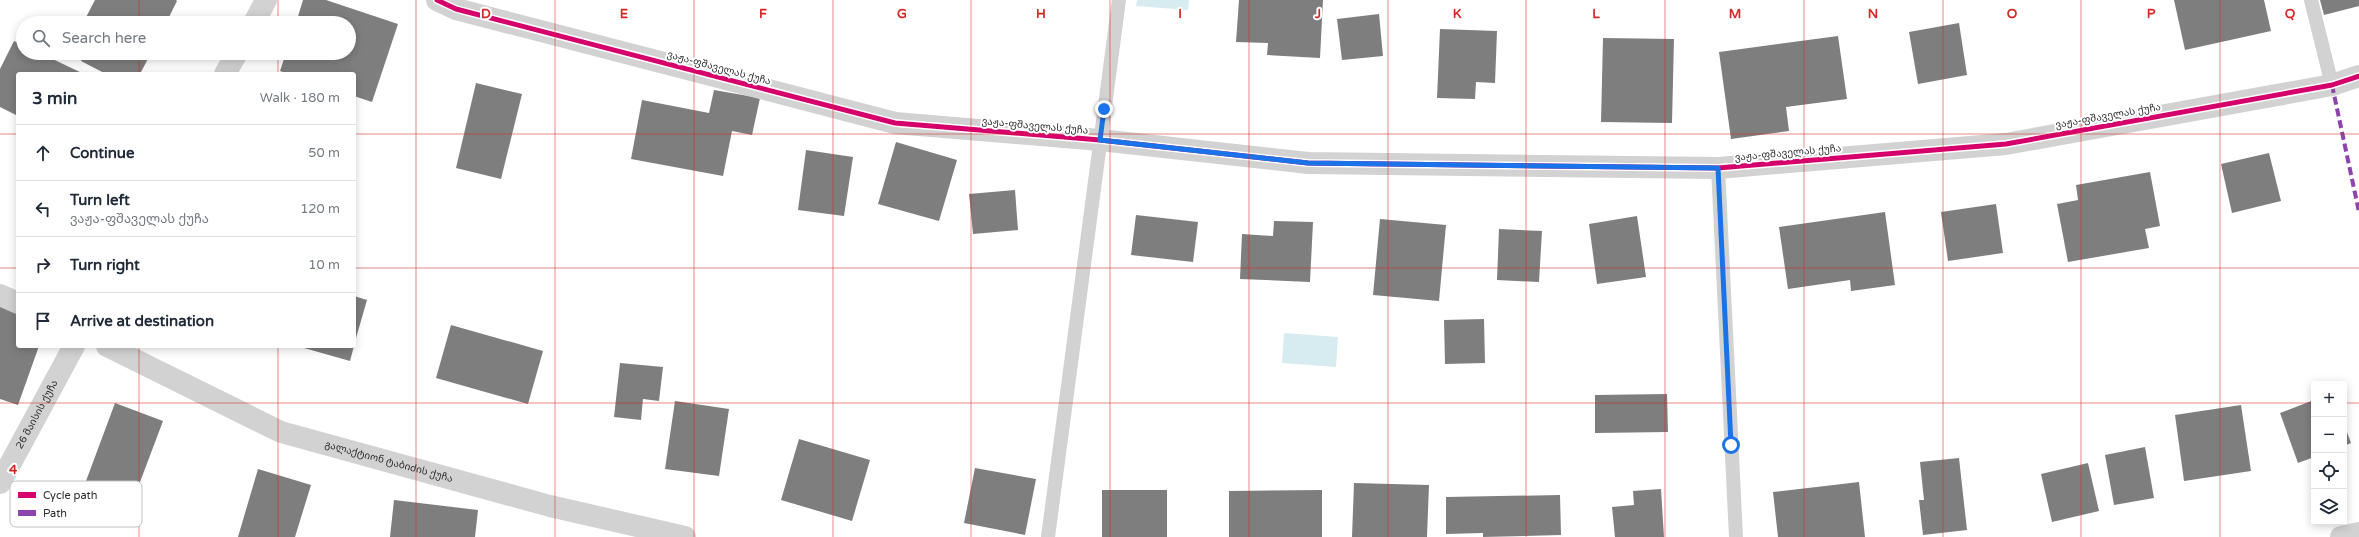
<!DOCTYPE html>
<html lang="en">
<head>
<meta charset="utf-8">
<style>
  body { margin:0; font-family:"Varela Round","Noto Sans Georgian",sans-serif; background:#f6f6f7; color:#1f2937 }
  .controls { position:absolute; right:12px; bottom:12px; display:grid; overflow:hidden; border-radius:4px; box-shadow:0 2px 10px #0003 }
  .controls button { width:36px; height:36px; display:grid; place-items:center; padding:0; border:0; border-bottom:1px solid #e0e1e3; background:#fff; color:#1f2937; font:20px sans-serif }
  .stop { position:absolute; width:12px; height:12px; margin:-9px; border:3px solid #1a73e8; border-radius:50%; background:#fff }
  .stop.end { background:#1a73e8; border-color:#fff; box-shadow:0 1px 4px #0008 }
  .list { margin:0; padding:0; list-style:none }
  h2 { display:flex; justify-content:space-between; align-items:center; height:52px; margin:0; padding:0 16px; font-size:17px }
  h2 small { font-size:13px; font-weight:400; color:#747a83 }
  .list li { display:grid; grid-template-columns:26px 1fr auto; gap:12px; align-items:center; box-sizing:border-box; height:56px; padding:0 16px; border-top:1px solid #e0e1e3 }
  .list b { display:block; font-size:15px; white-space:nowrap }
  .list p { margin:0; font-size:13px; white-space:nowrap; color:#747a83 }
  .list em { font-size:13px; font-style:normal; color:#747a83 }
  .icon { flex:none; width:22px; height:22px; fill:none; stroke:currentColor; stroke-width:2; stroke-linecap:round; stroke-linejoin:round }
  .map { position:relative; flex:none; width:2359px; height:537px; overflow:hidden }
  .search { position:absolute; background:#fff; box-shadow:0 2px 10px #0003; left:16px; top:16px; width:340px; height:44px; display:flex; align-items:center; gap:10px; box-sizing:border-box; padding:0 14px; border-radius:22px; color:#747a83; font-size:15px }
  .panel { position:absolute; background:#fff; box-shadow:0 2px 10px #0003; left:16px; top:72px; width:340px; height:276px; border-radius:4px }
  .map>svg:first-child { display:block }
  .water { fill:#d7ecf0 }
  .building { fill:#7e7e7e }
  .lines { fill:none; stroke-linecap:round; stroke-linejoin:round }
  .lane { stroke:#d2d2d2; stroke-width:14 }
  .street { stroke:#d2d2d2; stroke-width:22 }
  .quiet { stroke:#8e44ad; stroke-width:4; stroke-dasharray:8 4; stroke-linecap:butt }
  .cycleway-casing { stroke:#fff; stroke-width:8 }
  .cycleway { stroke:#d6006c; stroke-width:5 }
  .route { stroke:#1a73e8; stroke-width:5 }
  .grid { fill:none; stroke:#d62828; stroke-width:1; stroke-opacity:0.55 }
  .labels { text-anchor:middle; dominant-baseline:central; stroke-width:4; stroke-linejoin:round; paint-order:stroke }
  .street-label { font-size:10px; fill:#2d2d2d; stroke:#fff }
  .key { fill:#fff; stroke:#c0c0c0; stroke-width:1 }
  .key-label { font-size:11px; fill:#2d2d2d }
  .grid-label { font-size:13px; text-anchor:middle; font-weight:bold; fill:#d62828; stroke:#fff; stroke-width:4; stroke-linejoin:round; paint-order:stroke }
</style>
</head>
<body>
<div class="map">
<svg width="2359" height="537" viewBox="0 0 2359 537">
  <rect width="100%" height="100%" fill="#fff"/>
  <!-- water -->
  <path class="water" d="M1137 0H1189L1188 10 1136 6Z
    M1284 333 1338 337 1336 367 1282 363Z"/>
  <!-- building -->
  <path class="building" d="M95 0H176L177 1 166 23H83Z
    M303 0H326L398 24 372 102 354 96V74H288L280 71 286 53H349V23H296Z
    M1239 0H1323L1320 58 1267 55 1268 43 1236 42Z
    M2174 0H2264L2271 31 2185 50Z
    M2320 0H2359V6L2324 15Z
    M1379 14 1383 56 1342 60 1337 19Z
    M1959 23 1967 75 1918 84 1909 32Z
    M1440 29 1497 31 1495 83 1476 82 1475 99 1437 98Z
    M1838 36 1847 99 1786 107 1789 131 1731 139 1719 52Z
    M1603 38 1674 39 1672 123 1601 122Z
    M14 41 23 45V53H40L84 74H18V116L0 107V69Z
    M85 53H151L140 74H106L81 61Z
    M476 83 522 94 501 179 456 168Z
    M714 90 760 98 752 135 732 131 723 176 631 159 642 100 709 113Z
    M896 142 957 160 939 221 878 204Z
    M806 150 853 157 844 216 798 210Z
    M2269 153 2281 201 2232 213 2221 164Z
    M2150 172 2160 226 2145 229 2149 248 2068 262 2057 204 2078 200 2076 185Z
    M1015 190 1018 230 973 234 969 194Z
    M1996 204 2003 253 1948 261 1941 212Z
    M1885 212 1895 285 1851 291 1850 280 1788 289 1779 227Z
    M1136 215 1198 222 1193 262 1131 255Z
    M1637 216 1646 277 1597 284 1589 224Z
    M1380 219 1446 225 1439 301 1373 295Z
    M1274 221 1313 222 1310 282 1240 279 1242 234 1273 236Z
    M1499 229 1542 231 1539 282 1497 280Z
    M354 296 367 300 354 345Z
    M0 303 18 309V346H39L18 405 0 399Z
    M1484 319 1485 363 1445 364 1444 320Z
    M451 325 543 351 528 404 436 378Z
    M297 346H354L350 361Z
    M620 363 663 367 659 401 643 399 641 420 614 417Z
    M1667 394 1668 432 1595 433V395Z
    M2314 400V457L2298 463 2280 413Z
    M675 401 729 409 719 476 665 469Z
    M115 403 163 421 134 498 86 481Z
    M2241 405 2251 471 2184 481 2175 415Z
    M2344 424 2351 443 2344 446Z
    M799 439 870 460 852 521 781 500Z
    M2145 447 2154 498 2114 505 2105 455Z
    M1959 458 1967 530 1923 535 1919 500H1924L1920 462Z
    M2088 463 2099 511 2052 522 2041 474Z
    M975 468 1036 479 1025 535 964 523Z
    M258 469 311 485 295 537H238Z
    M1859 482 1865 537H1778L1773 492Z
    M1354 483 1429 485 1427 537H1352Z
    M1661 489 1664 537H1615L1612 507 1634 505 1633 491Z
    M1102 490H1167V537H1102Z
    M1322 490V537H1229V491Z
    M1560 495 1561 535 1483 537V533L1446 534V497Z
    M394 500 478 510 475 537H390Z"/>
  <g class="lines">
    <!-- lane -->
    <path class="lane" d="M2311 0 2332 85
      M1718 168 1736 537
      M1048 537 1119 0"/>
    <!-- street -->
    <g class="street">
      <path d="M437 0 456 9 895 123 1100 140 1308 163 1718 168 2006 144 2332 85 2359 76"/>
      <path d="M254 23 266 0"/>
      <path d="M225 74 237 53"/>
      <path d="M0 295 18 303"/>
      <path id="s1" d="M107 346 281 432 550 506 685 537"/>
      <path id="s2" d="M0 483 74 346"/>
      <path d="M2341 537 2359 533"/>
    </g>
    <!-- quiet -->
    <path class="quiet" d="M2332 85 2359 212"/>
    <defs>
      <path id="cycleway" d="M437 0 456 9 895 123 1100 140 1308 163 1718 168 2006 144 2332 85 2359 76"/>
    </defs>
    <!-- cycleway casing -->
    <use href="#cycleway" class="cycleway-casing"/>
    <!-- cycleway -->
    <use href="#cycleway" class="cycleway"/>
  </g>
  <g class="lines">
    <!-- route -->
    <path class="route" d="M1104 109 1100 140 1308 163 1718 168 1731 445"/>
  </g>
  <!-- grid -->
  <path class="grid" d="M139 0V23M278 0V23M416 0V537M555 0V537M694 0V537M833 0V537M971 0V537M1110 0V537M1249 0V537M1388 0V537M1526 0V537M1665 0V537M1804 0V537M1943 0V537M2081 0V537M2220 0V537M139 53V74M278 53V74M0 134H18M354 134H2359M0 268H18M354 268H2359M139 346V537M278 346V537M0 403H2314M2344 403H2359"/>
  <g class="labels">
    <!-- street labels -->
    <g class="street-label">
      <text transform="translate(719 68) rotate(15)">ვაჟა-ფშაველას ქუჩა</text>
      <text transform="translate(2108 116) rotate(-10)">ვაჟა-ფშაველას ქუჩა</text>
      <text transform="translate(1035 126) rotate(5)">ვაჟა-ფშაველას ქუჩა</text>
      <text transform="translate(1788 153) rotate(-5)">ვაჟა-ფშაველას ქუჩა</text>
      <text stroke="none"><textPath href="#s2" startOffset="78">26 მაისის ქუჩა</textPath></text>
      <text stroke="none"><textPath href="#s1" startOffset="306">გალაქტიონ ტაბიძის ქუჩა</textPath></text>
    </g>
  </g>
  <!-- legend -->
  <rect x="10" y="481" width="132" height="46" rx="6" class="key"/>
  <rect x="18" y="492" width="18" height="6" fill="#d6006c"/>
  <rect x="18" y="510" width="18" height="6" fill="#8e44ad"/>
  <g class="key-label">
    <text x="43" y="499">Cycle path</text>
    <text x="43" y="517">Path</text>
  </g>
  <g class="grid-label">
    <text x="486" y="18">D</text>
    <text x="624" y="18">E</text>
    <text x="763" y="18">F</text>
    <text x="902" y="18">G</text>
    <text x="1041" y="18">H</text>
    <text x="1180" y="18">I</text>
    <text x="1318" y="18">J</text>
    <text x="1457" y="18">K</text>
    <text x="1596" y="18">L</text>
    <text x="1735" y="18">M</text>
    <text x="1873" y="18">N</text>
    <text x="2012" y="18">O</text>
    <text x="2151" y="18">P</text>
    <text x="2290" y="18">Q</text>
    <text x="13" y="474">4</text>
  </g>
</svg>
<div class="controls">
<button>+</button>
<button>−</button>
<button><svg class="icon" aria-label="locate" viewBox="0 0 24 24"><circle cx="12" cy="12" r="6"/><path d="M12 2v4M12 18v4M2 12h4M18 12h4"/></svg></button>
<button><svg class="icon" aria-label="layers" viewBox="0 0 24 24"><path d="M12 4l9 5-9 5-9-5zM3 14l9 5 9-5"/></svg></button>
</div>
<div class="stop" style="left:1731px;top:445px"></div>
<div class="stop end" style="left:1104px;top:109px"></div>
<div class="search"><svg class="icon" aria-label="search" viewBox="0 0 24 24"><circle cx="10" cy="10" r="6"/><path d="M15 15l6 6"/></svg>Search here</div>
<section class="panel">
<h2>3 min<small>Walk · 180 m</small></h2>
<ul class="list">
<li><svg class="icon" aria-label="ahead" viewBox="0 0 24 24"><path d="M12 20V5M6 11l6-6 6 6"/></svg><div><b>Continue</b></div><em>50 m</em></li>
<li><svg class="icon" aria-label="left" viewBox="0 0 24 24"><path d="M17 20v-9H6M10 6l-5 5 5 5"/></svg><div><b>Turn left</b><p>ვაჟა-ფშაველას ქუჩა</p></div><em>120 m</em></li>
<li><svg class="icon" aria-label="right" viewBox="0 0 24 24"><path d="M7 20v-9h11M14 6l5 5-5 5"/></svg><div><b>Turn right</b></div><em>10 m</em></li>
<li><svg class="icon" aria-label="arrive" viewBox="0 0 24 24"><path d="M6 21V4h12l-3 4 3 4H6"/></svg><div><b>Arrive at destination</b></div></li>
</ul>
</section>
</div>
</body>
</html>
